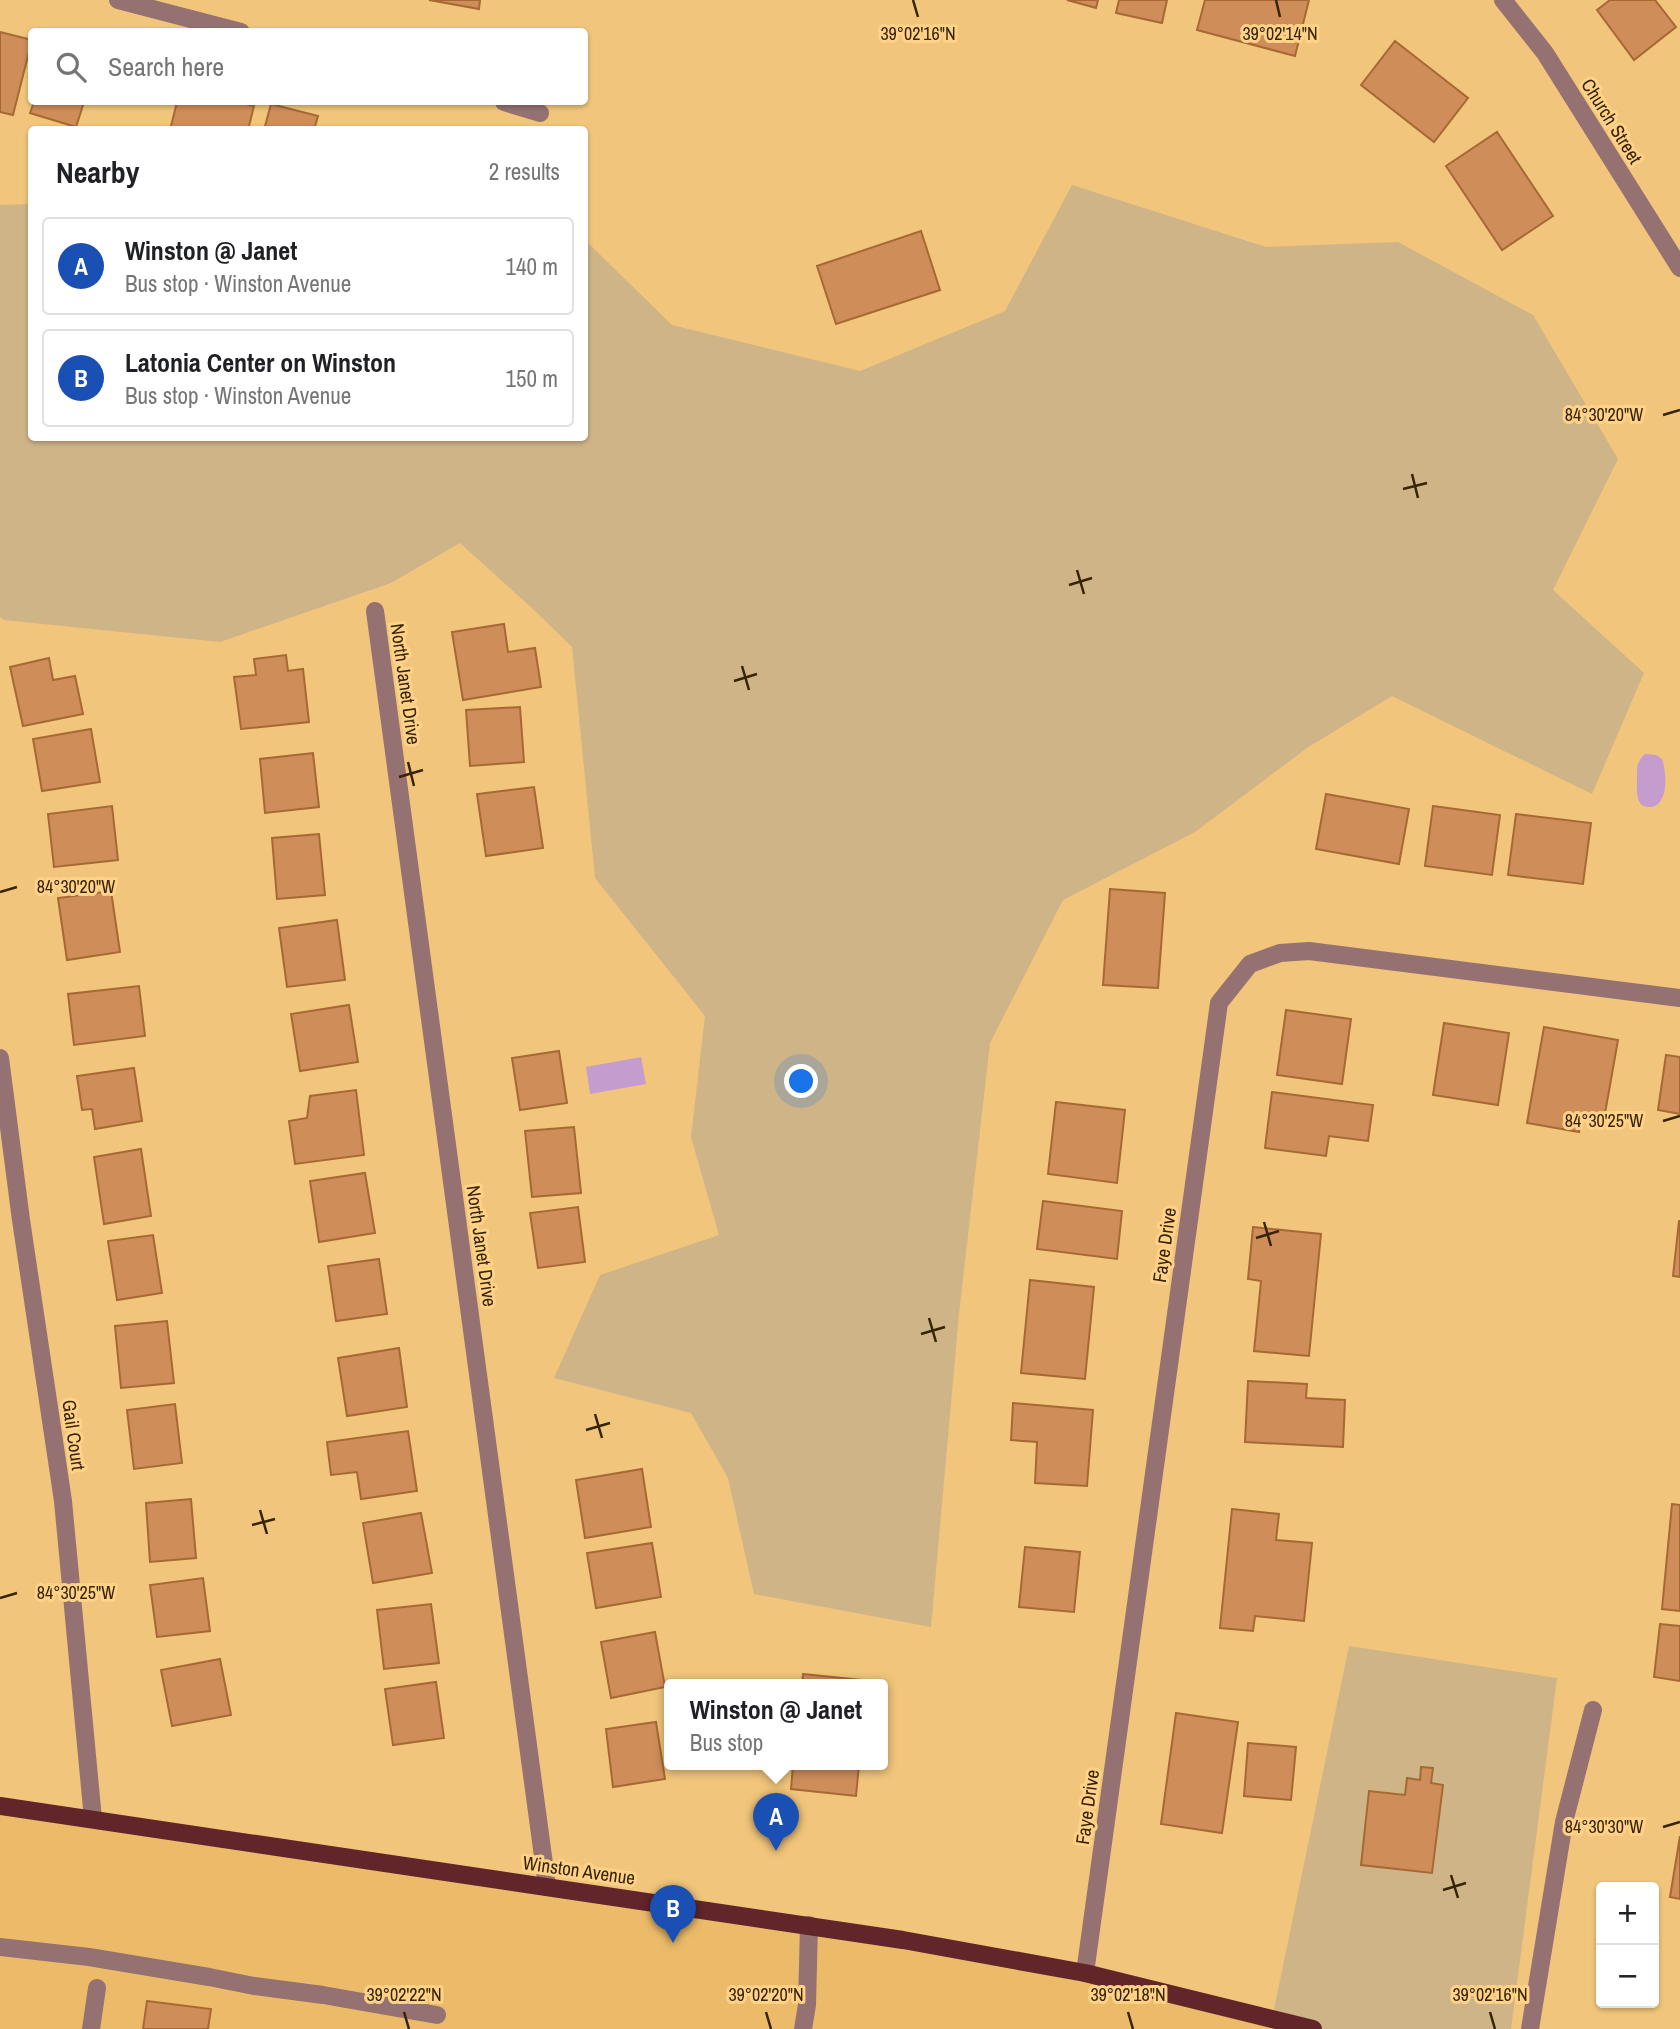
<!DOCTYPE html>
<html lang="en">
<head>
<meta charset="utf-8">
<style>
  body { margin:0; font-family:"Archivo Narrow",sans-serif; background:#f6f6f6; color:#202124 }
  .controls { position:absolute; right:21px; bottom:21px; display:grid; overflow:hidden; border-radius:7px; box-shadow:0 2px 5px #0004 }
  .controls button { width:63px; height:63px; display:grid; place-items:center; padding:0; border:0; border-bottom:2px solid #e0e0e0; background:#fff; color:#202124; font:35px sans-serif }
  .you { position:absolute; left:802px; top:1082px; width:24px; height:24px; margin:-18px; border:5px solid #fff; border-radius:50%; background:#1a73e8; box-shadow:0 0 0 10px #1a73e833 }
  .badge { display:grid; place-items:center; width:46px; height:46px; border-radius:50%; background:#1a61cc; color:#fff; font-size:23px; font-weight:700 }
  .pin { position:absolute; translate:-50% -58px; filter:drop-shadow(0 2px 4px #0008) }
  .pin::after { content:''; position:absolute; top:37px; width:24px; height:21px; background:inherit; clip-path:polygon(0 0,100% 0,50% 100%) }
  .popup { position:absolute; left:664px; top:1679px; width:224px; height:91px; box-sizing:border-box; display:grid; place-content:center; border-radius:7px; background:#fff; filter:drop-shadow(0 2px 5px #0005); font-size:23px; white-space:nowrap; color:#757577 }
  .popup b { font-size:26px; color:#202124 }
  .popup::after { content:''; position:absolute; left:50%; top:100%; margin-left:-14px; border:14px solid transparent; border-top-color:#fff }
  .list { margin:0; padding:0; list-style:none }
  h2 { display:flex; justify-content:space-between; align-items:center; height:91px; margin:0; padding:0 28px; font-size:30px }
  h2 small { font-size:23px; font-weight:400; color:#757577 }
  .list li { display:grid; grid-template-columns:46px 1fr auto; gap:21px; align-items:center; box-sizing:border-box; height:98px; margin:0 14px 14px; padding:0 14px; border:2px solid #e0e0e0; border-radius:7px }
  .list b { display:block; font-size:26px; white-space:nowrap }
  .list p { margin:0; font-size:23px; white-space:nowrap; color:#757577 }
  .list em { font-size:23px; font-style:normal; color:#757577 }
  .icon { flex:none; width:38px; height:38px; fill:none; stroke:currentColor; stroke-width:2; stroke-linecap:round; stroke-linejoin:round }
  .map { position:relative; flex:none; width:1680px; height:2029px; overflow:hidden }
  .search { position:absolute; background:#fff; box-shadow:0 2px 5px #0004; left:28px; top:28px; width:560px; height:77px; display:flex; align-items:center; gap:18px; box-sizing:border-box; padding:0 24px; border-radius:7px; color:#757577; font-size:26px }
  .panel { position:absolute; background:#fff; box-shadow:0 2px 5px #0004; left:28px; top:126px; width:560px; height:315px; border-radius:7px }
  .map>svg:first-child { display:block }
  .built { fill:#ecbb69 }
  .green { fill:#cfb488 }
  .water { fill:#c49dce }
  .building { fill:#ce8d59; stroke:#a76934; stroke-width:2 }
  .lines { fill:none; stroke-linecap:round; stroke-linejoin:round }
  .minor { stroke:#967171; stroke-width:18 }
  .major { stroke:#622529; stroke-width:18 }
  .ticks { fill:none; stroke:#362404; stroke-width:2.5 }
  .labels { text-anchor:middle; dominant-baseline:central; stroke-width:6; stroke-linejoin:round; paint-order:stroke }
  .street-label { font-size:19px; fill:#362404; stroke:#ffd288 }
  .ticks-label { font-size:18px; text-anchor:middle; fill:#362404; stroke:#ffd288; stroke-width:6; stroke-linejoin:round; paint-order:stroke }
</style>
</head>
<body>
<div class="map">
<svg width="1680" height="2029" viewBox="0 0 1680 2029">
  <rect width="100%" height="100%" fill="#f1c57b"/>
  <!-- built -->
  <path class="built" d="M0 1806 903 1940 1313 2029H0Z"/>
  <!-- green -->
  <path class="green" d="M1072 185 1266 247 1398 242 1533 315 1618 459 1553 590 1644 673 1592 794 1392 696 1307 748 1195 832 1063 900 990 1043 959 1314 931 1627 754 1594 728 1478 691 1413 554 1378 600 1275 719 1235 691 1137 705 1016 595 878 572 647 534 610 460 543 391 583 220 642 4 620 0 617V205L31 204 32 438H584L585 240 672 325 860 371 1005 311Z
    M1349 1646 1557 1678 1511 2029H1313L1272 2019Z"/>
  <!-- water -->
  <path class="water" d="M1645 754 1656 755 1662 759C1666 771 1668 793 1659 803 1657 806 1652 807 1649 807 1635 807 1637 790 1637 780 1637 769 1636 762 1645 754Z
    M641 1057 646 1084 590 1094 586 1067Z"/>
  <!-- building -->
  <path class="building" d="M429 0H480L479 9Z
    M1067 0H1098L1096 8Z
    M1119 0H1167L1162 23 1116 13Z
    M1205 0H1309L1295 56 1197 30Z
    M1610 0H1655L1676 27 1634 60 1597 10Z
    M0 32 32 40 13 115 0 112Z
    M1395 41 1468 98 1434 142 1361 85Z
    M34 102H84L76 127 30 113Z
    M177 102H237L254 106 248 130H170Z
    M271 104 318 116 314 130H264Z
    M1497 132 1553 216 1502 250 1446 166Z
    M921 231 940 290 836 324 817 266Z
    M504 624 508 652 535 648 541 687 463 700 452 632Z
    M286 655 288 671 303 669 309 722 241 729 234 677 256 675 254 659Z
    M49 658 53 680 75 676 83 714 23 726 10 667Z
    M520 707 524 762 470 766 466 710Z
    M91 729 100 782 42 791 33 739Z
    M313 753 319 807 265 813 260 759Z
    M534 787 543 848 486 856 477 794Z
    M1326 794 1409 809 1399 864 1316 849Z
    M112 806 118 860 54 867 48 814Z
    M1433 806 1500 815 1492 875 1425 866Z
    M1516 814 1591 823 1583 884 1508 875Z
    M319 834 325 895 277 899 272 838Z
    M1110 889 1165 893 1158 988 1103 985Z
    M111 891 120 952 67 960 58 898Z
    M337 920 345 980 287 987 279 928Z
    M139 986 145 1036 74 1045 68 994Z
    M349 1005 358 1062 300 1071 291 1014Z
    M1286 1010 1351 1019 1342 1084 1277 1075Z
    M1444 1023 1509 1033 1498 1105 1433 1095Z
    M1544 1027 1618 1040 1604 1119 1582 1115 1579 1132 1527 1123Z
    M559 1051 567 1103 520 1110 512 1058Z
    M1666 1055 1680 1057V1114L1658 1110Z
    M134 1068 142 1121 95 1129 92 1109 82 1110 77 1076Z
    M356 1090 364 1155 295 1164 289 1121 307 1118 310 1096Z
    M1272 1092 1373 1105 1368 1141 1329 1136 1326 1156 1265 1148Z
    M1056 1102 1125 1110 1117 1183 1048 1174Z
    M574 1127 581 1193 532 1197 525 1131Z
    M141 1149 151 1216 104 1224 94 1157Z
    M365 1173 375 1233 319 1242 310 1181Z
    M1043 1201 1122 1211 1117 1259 1037 1249Z
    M578 1207 585 1262 538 1268 530 1213Z
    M1679 1221H1680V1277L1673 1276Z
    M1253 1227 1321 1234 1309 1356 1254 1351 1261 1281 1248 1279Z
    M153 1235 162 1293 117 1300 108 1241Z
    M379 1259 387 1314 336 1321 328 1266Z
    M1030 1280 1094 1287 1085 1379 1021 1373Z
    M167 1321 174 1383 121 1388 115 1326Z
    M399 1348 407 1407 347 1416 338 1358Z
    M1248 1381 1307 1384 1306 1398 1345 1400 1343 1447 1245 1442Z
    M1013 1403 1093 1410 1087 1486 1035 1483 1037 1442 1011 1440Z
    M175 1404 182 1463 134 1469 127 1410Z
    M408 1431 417 1491 361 1499 357 1472 331 1475 327 1442Z
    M642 1469 651 1527 585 1538 576 1480Z
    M191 1499 196 1558 150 1562 146 1503Z
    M1672 1504 1680 1505V1611L1662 1609Z
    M1232 1509 1279 1514 1276 1540 1312 1543 1304 1621 1255 1616 1253 1631 1220 1628Z
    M421 1513 432 1573 373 1583 363 1523Z
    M652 1543 661 1597 596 1608 587 1553Z
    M1025 1547 1080 1552 1074 1612 1019 1607Z
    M203 1578 210 1631 157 1637 150 1585Z
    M431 1604 439 1663 384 1669 377 1610Z
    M1660 1624 1680 1626V1681L1654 1677Z
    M655 1632 665 1687 611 1698 601 1642Z
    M220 1659 231 1715 172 1726 161 1670Z
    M803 1674 871 1681 870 1685H802Z
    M436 1682 444 1738 393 1745 385 1689Z
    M1176 1713 1238 1722 1222 1833 1161 1824Z
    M656 1722 665 1779 613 1787 606 1729Z
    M1248 1743 1296 1747 1291 1800 1244 1796Z
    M793 1765H859L856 1796 791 1789Z
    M1421 1767 1433 1768 1431 1783 1443 1785 1432 1873 1361 1865 1369 1791 1405 1795 1407 1778 1420 1780Z
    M1680 1836V1899L1670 1897Z
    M147 2001 211 2009 208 2029H143Z"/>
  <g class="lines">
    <!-- minor -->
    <path class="minor" d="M118 0 241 32
      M1503 0 1545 53 1680 268
      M504 102 540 113
      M375 611 547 1886
      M0 1058 21 1220 63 1501 93 1819
      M0 1947 89 1957 209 1977 254 1986 323 1995 437 2015
      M1085 1973 1219 1003 1250 964 1280 953 1309 951 1680 998
      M91 2029 97 1988
      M803 2029 807 2005 809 1925
      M1530 2029 1564 1822 1593 1710"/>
    <!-- major -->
    <path class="major" d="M0 1806 903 1940 1085 1973 1313 2029"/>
  </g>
  <!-- ticks -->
  <path class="ticks" d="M913 0 918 17M1276 0 1280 17M1663 415 1680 410M1412 474 1418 498M1403 489 1427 483M1077 570 1084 594M1069 585 1092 578M742 666 749 690M734 681 757 674M408 762 414 786M399 777 423 770M0 892 17 887M1663 1121 1680 1116M1264 1222 1271 1246M1256 1238 1279 1231M929 1318 936 1342M921 1334 945 1327M595 1414 602 1438M586 1430 610 1423M260 1510 267 1534M252 1525 275 1519M0 1598 17 1593M1663 1827 1680 1822M1451 1875 1458 1898M1443 1890 1466 1883M404 2012 409 2029M766 2012 771 2029M1128 2012 1133 2029M1490 2012 1495 2029"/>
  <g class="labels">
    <!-- street labels -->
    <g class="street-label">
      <text transform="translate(1612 121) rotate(58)">Church Street</text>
      <text transform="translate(406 684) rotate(82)">North Janet Drive</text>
      <text transform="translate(1164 1245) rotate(-82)">Faye Drive</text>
      <text transform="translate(482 1246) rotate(82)">North Janet Drive</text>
      <text transform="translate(74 1435) rotate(82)">Gail Court</text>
      <text transform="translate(1087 1807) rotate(-82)">Faye Drive</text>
      <text transform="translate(579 1870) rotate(8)">Winston Avenue</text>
    </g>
  </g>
  <g class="ticks-label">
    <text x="918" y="40">39°02'16"N</text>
    <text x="1280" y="40">39°02'14"N</text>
    <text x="1604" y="421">84°30'20"W</text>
    <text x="76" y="893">84°30'20"W</text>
    <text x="1604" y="1127">84°30'25"W</text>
    <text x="76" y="1599">84°30'25"W</text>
    <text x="1604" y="1833">84°30'30"W</text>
    <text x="404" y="2001">39°02'22"N</text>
    <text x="766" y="2001">39°02'20"N</text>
    <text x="1128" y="2001">39°02'18"N</text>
    <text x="1490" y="2001">39°02'16"N</text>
  </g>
</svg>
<div class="controls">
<button>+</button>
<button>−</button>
</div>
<div class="you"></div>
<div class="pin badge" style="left:776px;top:1851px;background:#1a4fb4">A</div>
<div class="popup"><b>Winston @ Janet</b>Bus stop</div>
<div class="pin badge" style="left:673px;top:1943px;background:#1a4fb4">B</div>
<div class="search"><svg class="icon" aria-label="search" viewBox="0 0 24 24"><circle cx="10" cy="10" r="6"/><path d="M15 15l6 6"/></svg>Search here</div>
<section class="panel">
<h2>Nearby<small>2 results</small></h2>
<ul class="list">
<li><span class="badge" style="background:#1a4fb4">A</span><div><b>Winston @ Janet</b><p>Bus stop · Winston Avenue</p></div><em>140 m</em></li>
<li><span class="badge" style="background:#1a4fb4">B</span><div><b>Latonia Center on Winston</b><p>Bus stop · Winston Avenue</p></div><em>150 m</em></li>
</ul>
</section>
</div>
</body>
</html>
